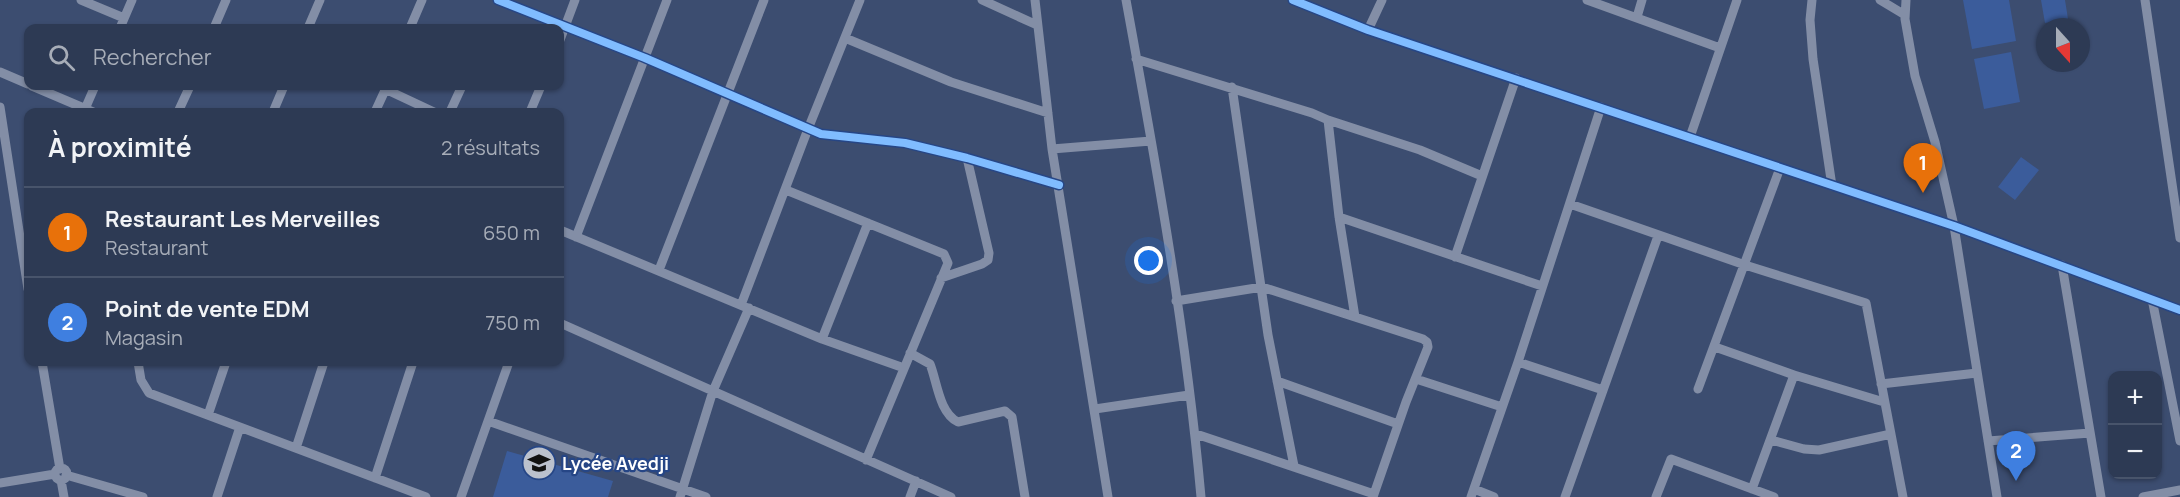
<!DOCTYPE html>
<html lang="fr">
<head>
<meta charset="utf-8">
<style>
  body { margin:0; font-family:Manrope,sans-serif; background:#35415a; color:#f1f3f6 }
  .controls { position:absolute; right:18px; bottom:18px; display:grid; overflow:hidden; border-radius:12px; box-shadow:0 2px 4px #0004 }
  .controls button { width:54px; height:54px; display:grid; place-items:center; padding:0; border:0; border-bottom:2px solid #48546b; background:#2d3a54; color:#f1f3f6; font:30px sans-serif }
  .compass { position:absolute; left:2036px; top:18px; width:54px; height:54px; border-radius:50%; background:#2d3a54; box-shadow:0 2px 4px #0004; rotate:159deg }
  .you { position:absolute; left:1149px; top:261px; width:21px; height:21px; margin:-15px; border:4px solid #fff; border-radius:50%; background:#1a73e8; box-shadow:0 0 0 9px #1a73e833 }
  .badge { display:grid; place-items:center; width:39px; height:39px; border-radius:50%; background:#d6ab8b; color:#fff; font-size:20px; font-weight:700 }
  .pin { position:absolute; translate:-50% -50px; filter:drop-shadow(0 2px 3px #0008) }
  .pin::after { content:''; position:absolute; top:32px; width:21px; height:18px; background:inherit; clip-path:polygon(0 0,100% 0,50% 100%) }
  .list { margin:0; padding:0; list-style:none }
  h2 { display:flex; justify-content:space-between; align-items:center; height:78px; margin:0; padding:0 24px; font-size:26px }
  h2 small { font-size:20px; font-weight:400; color:#a7adb8 }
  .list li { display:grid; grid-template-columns:39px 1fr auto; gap:18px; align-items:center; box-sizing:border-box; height:90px; padding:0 24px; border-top:2px solid #48546b }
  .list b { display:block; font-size:22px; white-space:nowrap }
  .list p { margin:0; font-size:20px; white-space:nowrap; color:#a7adb8 }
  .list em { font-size:20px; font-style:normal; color:#a7adb8 }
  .icon { flex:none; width:33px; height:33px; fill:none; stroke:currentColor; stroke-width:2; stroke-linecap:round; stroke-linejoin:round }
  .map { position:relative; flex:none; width:2180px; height:497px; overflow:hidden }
  .search { position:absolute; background:#2d3a54; box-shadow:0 2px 4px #0004; left:24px; top:24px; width:540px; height:66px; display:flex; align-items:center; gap:15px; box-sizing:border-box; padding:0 21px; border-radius:12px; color:#a7adb8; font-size:22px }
  .panel { position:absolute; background:#2d3a54; box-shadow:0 2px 4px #0004; left:24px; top:108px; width:540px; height:258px; border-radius:12px }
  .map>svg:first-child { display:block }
  .green { fill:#3b5c9b }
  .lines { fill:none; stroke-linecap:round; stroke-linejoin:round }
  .minor { stroke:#838ea6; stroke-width:9 }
  .cycleway-casing { stroke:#264686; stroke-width:11 }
  .cycleway { stroke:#80bcff; stroke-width:8 }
  .labels { text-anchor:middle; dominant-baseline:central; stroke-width:4.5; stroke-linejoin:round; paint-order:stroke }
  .poi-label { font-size:18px; font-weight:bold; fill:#fff; stroke:#264686; text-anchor:start }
</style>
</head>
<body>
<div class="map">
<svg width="2180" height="497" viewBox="0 0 2180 497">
  <rect width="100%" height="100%" fill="#3c4d70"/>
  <!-- green -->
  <path class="green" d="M1963 0H2009L2016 41 1972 49Z
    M2041 0H2065L2068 19 2045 23Z
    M2011 52 2020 102 1984 109 1974 59Z
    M2021 157 2039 170 2015 200 1998 187Z
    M507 451 613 481 608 497H493Z"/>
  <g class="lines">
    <!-- minor -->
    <path class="minor" d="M81 0 124 18
      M498 0 645 58 821 134 905 143 967 158 1059 185
      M982 0 1037 25
      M1035 0 1052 149 1108 497
      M1126 0C1156 164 1186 330 1201 497
      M1293 0 1368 30 1954 226 2180 310
      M1587 0 1720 48
      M1812 0 1810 20 1813 59 1832 186
      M1880 0 1905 15
      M1906 0 1905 19 1915 76 1935 142 1954 226 1997 497
      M2145 0 2180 238
      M1637 17 1642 0
      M120 28 132 0
      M214 28 226 0
      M308 28 320 0
      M410 28 422 0
      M1368 30 1382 0
      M845 38 951 82 1048 113
      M560 40 575 0
      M1136 59 1312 113 1328 120 1420 150 1482 176
      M0 72 28 84
      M32 86 93 112
      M1232 87 1268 335 1294 466
      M385 89 434 112
      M0 107 28 289
      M85 109 95 86
      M178 112 190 86
      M273 112 284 86
      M375 112 387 86
      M450 112 462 86
      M530 112 541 86
      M1328 120 1339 217 1355 317
      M1690 137 1737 0
      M1052 149 1151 141
      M786 190 944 254 948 263 866 460
      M1570 204 1745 265 1866 303 1903 497
      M1339 217 1542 286
      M560 230 822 339 904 368
      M576 237 667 0
      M1455 257 1516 78
      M2062 265 2101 497
      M659 270 764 0
      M941 278 982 264 988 260 989 253 967 158
      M2152 299 2180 441
      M1176 301 1262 287 1423 339 1427 342 1428 347 1406 402 1373 497
      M741 305 808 129 860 0
      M560 323 951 497
      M822 339 868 223
      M1715 347 1794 375 1884 402
      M910 353 930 364C937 381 939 413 958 422L1005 411 1012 417 1025 497
      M42 362 60 469
      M138 362 141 380 149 393 426 497
      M1518 362 1603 390
      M1416 379 1502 407
      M1277 381 1398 424
      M1881 384 1977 373
      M1698 389 1780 168
      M1095 409 1189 395
      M208 415 226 362
      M488 421 706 497
      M1196 434 1374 494
      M1771 440 1804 449 1819 450 1891 434
      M1988 441 2090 433
      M296 448 324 362
      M55 474a6 6 0 1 1 12 0a6 6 0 1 1-12 0Z
      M66 475 143 497
      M375 478 413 362
      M61 480 64 497
      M0 483 55 474
      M1474 489 1494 497
      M1752 489 1794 375
      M217 497 240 427
      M461 497 509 362
      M680 497 713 391 749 308
      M910 497 916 481
      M1471 497 1518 362 1601 107
      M1565 497 1658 236
      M1656 497 1671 459 1774 497
      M2143 497 2180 490"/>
    <defs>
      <path id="cycleway" d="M498 0 645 58 821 134 905 143 967 158 1059 185
        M1293 0 1368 30 1954 226 2180 310"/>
    </defs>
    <!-- cycleway casing -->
    <use href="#cycleway" class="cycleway-casing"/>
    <!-- cycleway -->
    <use href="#cycleway" class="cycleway"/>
  </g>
  <!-- icons -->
  <defs>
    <symbol id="school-disc" viewBox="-11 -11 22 22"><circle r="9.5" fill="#bbc1cd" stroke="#264686"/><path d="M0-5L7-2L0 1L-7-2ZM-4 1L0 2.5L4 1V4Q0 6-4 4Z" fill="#111"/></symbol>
  </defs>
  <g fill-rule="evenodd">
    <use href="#school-disc" x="520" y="444" width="38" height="38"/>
  </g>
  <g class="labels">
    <!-- poi labels -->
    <g class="poi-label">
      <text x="562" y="463">Lycée Avedji</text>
    </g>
  </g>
</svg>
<div class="controls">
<button>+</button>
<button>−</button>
</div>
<svg class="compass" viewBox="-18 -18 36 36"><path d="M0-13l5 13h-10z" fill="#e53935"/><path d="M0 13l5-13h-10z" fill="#a7adb8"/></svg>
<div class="you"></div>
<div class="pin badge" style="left:1923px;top:193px;background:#e8710a">1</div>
<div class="pin badge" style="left:2016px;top:481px;background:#3f7fe0">2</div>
<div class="search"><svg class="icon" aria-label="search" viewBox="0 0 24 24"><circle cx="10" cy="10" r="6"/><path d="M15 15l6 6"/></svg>Rechercher</div>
<section class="panel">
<h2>À proximité<small>2 résultats</small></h2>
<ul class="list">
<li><span class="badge" style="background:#e8710a">1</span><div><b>Restaurant Les Merveilles</b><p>Restaurant</p></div><em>650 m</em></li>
<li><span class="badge" style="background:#3f7fe0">2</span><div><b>Point de vente EDM</b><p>Magasin</p></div><em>750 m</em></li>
</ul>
</section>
</div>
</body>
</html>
